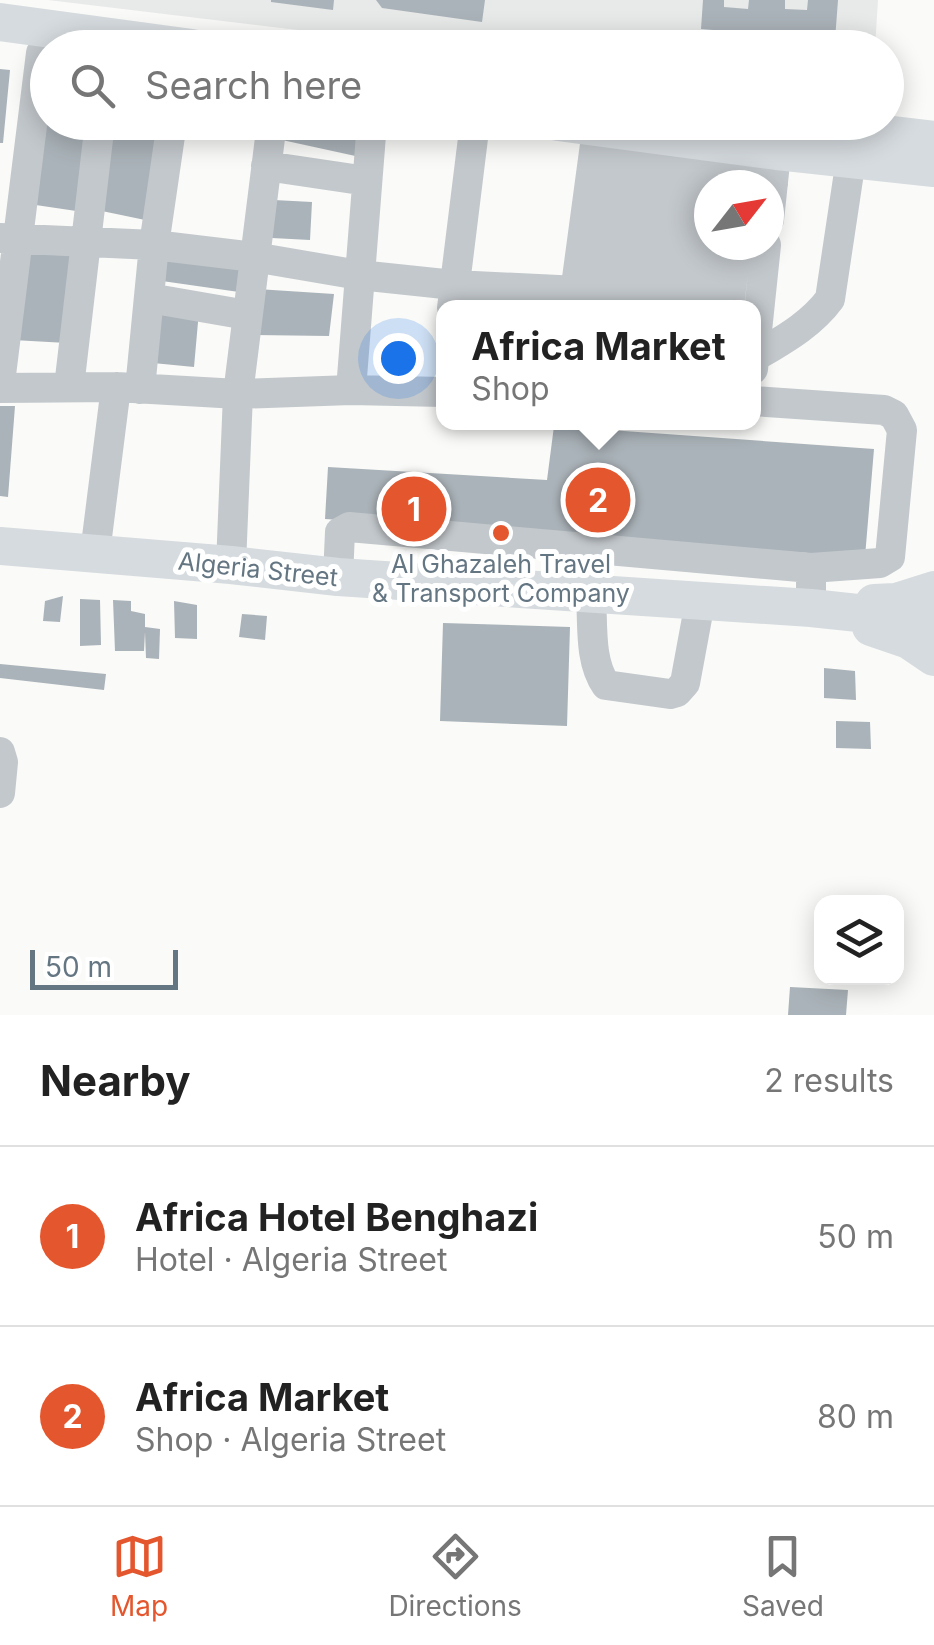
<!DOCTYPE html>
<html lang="en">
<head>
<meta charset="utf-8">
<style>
  body { margin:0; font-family:Inter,sans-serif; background:#f2f2f2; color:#222 }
  .controls { position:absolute; right:30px; bottom:30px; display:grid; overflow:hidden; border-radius:20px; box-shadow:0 5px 25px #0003 }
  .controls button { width:90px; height:90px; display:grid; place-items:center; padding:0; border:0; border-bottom:2px solid #e0e0e0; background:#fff; color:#222; font:50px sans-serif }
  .compass { position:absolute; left:694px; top:170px; width:90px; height:90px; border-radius:50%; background:#fff; box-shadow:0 5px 25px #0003; rotate:59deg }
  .scale { position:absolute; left:30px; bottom:25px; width:148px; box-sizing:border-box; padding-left:10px; border:5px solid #657683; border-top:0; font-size:28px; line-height:35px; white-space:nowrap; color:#657683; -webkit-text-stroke:8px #fff; paint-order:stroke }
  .you { position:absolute; left:398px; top:358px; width:35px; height:35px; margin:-25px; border:8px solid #fff; border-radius:50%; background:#1a73e8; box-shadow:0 0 0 15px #1a73e833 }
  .badge { display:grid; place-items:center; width:65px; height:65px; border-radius:50%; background:#e4572e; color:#fff; font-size:32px; font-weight:700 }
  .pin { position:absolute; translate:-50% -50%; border:5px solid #fff; box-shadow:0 2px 10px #0006 }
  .popup { position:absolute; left:436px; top:300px; width:325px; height:130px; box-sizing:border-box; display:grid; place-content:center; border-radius:20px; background:#fff; filter:drop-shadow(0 2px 8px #0005); font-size:32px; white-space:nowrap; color:#767676 }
  .popup b { font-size:38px; color:#222 }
  .popup::after { content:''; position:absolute; left:50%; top:100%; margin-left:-20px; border:20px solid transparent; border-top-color:#fff }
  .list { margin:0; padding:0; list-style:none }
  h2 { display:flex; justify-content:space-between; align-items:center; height:130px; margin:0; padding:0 40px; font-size:42px }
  h2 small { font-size:32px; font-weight:400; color:#767676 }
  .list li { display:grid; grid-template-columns:65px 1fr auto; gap:30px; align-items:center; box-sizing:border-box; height:180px; padding:0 40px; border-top:2px solid #e0e0e0 }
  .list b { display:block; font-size:38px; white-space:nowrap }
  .list p { margin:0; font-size:32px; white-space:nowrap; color:#767676 }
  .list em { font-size:32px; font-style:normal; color:#767676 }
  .icon { flex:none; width:55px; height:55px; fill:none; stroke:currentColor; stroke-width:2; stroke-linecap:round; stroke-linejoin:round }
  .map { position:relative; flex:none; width:934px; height:1015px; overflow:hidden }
  .search { position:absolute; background:#fff; box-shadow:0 5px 25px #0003; left:30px; right:30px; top:30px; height:110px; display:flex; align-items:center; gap:25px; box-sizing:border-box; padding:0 35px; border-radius:55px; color:#767676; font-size:38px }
  .sheet { height:490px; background:#fff }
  nav { display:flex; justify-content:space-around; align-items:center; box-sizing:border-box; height:140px; border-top:2px solid #e0e0e0; background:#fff; font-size:28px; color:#767676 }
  nav a { display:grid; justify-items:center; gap:5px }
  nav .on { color:#e4572e }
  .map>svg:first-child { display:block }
  .built { fill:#e8e9e9 }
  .building { fill:#aab3b9 }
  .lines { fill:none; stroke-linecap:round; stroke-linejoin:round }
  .minor { stroke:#c3c8cc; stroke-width:30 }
  .major { stroke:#d6dbdf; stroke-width:38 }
  .poi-dot { fill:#e4572e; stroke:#fff; stroke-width:4 }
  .labels { text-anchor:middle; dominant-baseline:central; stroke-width:10; stroke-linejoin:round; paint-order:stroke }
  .poi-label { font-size:25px; fill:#657683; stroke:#fff }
  .street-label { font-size:25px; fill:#657683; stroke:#fff }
</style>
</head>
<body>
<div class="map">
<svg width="934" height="1015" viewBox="0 0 934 1015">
  <rect width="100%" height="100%" fill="#fafaf8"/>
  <!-- built -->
  <path class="built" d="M48 0H878L875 48H448Z"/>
  <!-- building -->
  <path class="building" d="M271 0H334L333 10 271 2Z
    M376 0H485L482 22 382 8Z
    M703 0H724V7L748 9 749 0H785V9L807 10 808 0H838L835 40 701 29Z
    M0 69 10 70 3 143H0Z
    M48 92V122H93L83 212 29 204Z
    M107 122H161L150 221 97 210Z
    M283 122H363L360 157 282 140Z
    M274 200 312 202 310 240 272 238Z
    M24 245 76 247 67 343 13 340Z
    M164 254 246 261 239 292 162 281Z
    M257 289 334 294 329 336 255 335Z
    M157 308 199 311 194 367 153 363Z
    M0 406H15L8 497 0 496Z
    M554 426 874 449 865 557 325 519 328 467 547 480Z
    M63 596 60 622 43 621 45 601Z
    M80 599 100 600 101 645 80 646Z
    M113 600 131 601V611L145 614V627L160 629 159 659 146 658 145 632 144 651H115Z
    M174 601 197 605V639L175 638Z
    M242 614 267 616 265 640 239 637Z
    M443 623 570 627 567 726 440 721Z
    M0 664 106 674 104 690 0 678Z
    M824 668 855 671 856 700 824 698Z
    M836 721 870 722 871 749 836 748Z
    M790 987 848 990 846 1015H788Z"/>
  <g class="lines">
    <!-- minor -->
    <path class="minor" d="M598 159 773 184
      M266 166 367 181
      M769 220 775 163
      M0 238 154 245 254 257 359 275 454 285 599 292 714 308
      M625 296 641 165
      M149 298 247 315
      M650 299 665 168
      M676 302 691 172
      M452 308 475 122
      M573 308 598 122
      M597 308 619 130 622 122
      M702 308 709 244
      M729 308 736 245
      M753 358C781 341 810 326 830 299L851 159
      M753 369 766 245
      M0 383 41 53
      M69 387 100 122
      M0 388 116 387 238 394 351 390 443 392
      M140 389 154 245 172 122
      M351 390 372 122
      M753 401 884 410 894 415 902 430 890 557 880 563 811 568V608
      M95 553 116 387
      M231 565 238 394 272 122
      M338 577 340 532 349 527 811 568
      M591 595C593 624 589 661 606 685L670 694 677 692 685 683 700 602
      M0 752 3 762 0 793"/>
    <!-- major -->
    <path class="major" d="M0 22 192 48
      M558 122 777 151 934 168
      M784 122 934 140
      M0 546 231 565 338 577 811 608 934 621
      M874 603 896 602 934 590
      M871 627 909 640 934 657"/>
  </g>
  <!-- markers -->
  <circle class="poi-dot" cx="501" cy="533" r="10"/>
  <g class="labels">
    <!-- poi labels -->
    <g class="poi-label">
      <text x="501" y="564">Al Ghazaleh Travel<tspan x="501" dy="29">&amp; Transport Company</tspan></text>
    </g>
    <!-- street labels -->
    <g class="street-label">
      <text transform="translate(258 569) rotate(6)">Algeria Street</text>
    </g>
  </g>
</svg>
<div class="controls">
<button><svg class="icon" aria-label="layers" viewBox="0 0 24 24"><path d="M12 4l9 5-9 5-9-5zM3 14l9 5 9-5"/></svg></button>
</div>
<svg class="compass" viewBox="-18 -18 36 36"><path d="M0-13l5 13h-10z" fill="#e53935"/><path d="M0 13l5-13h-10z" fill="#767676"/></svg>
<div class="scale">50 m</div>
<div class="you"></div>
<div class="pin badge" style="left:414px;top:509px">1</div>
<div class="pin badge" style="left:598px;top:500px">2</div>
<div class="popup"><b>Africa Market</b>Shop</div>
<div class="search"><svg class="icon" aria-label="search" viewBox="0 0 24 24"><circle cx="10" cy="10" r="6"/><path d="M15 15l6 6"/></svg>Search here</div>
</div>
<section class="sheet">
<h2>Nearby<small>2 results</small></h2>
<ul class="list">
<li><span class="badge">1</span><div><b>Africa Hotel Benghazi</b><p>Hotel · Algeria Street</p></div><em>50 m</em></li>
<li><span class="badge">2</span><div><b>Africa Market</b><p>Shop · Algeria Street</p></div><em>80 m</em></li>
</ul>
</section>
<nav>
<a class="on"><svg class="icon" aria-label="map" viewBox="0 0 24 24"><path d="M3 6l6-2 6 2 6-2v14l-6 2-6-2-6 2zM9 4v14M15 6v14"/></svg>Map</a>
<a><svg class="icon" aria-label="directions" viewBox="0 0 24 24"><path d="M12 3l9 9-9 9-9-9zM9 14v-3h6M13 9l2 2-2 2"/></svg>Directions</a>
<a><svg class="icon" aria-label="saved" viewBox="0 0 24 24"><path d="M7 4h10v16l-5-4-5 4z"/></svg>Saved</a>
</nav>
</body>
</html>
